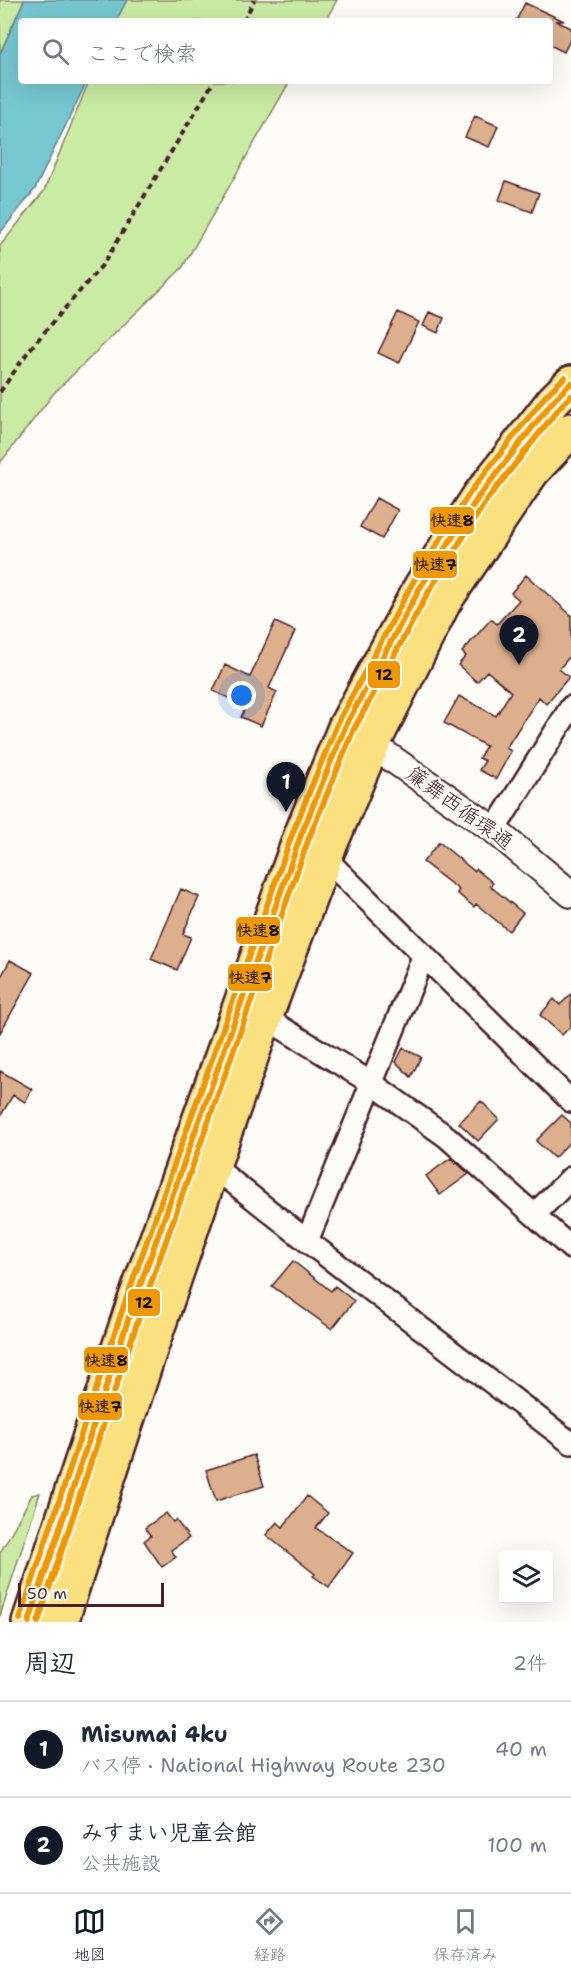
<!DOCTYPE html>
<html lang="ja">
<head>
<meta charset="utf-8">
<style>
  body { margin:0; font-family:"Shantell Sans","Klee One",sans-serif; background:#f2f2f3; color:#1f2937 }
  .controls { position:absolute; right:18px; bottom:18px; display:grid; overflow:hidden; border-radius:6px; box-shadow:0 6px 24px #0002 }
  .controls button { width:54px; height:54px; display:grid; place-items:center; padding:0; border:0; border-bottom:2px solid #e0e1e3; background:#fff; color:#1f2937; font:30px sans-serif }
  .scale { position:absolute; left:18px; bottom:15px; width:146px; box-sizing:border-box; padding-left:6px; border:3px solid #4a1f2b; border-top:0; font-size:16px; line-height:21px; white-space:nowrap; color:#4a1f2b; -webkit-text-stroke:4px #fdfcf7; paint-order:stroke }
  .you { position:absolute; left:242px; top:696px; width:21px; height:21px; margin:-15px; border:4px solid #fff; border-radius:50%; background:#1a73e8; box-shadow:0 0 0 9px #1a73e833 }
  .badge { display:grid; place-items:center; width:39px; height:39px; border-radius:50%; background:#111827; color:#fff; font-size:20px; font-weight:700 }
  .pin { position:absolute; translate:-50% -50px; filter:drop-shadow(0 2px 3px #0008) }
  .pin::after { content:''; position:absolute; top:32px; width:21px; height:18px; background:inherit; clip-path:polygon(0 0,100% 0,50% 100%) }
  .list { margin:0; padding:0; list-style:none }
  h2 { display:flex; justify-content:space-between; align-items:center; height:78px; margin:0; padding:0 24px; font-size:26px }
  h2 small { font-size:20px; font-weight:400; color:#747a83 }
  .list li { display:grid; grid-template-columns:39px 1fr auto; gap:18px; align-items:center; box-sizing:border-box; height:96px; padding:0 24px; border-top:2px solid #e0e1e3 }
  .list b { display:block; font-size:22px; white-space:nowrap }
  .list p { margin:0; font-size:20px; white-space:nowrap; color:#747a83 }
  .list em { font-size:20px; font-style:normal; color:#747a83 }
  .icon { flex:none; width:33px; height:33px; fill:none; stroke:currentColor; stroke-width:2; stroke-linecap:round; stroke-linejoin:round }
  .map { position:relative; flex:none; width:571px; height:1622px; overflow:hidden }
  .search { position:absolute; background:#fff; box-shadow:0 6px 24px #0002; left:18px; right:18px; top:18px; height:66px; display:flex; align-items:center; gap:15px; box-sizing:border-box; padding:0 21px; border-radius:6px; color:#747a83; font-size:22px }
  .sheet { height:270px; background:#fff }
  nav { display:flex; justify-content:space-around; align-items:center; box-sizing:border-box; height:84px; border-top:2px solid #e0e1e3; background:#fff; font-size:16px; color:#747a83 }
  nav a { display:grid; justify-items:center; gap:3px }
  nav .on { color:#111827 }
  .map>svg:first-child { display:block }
  .green { fill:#c9eba3; stroke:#8a8567; stroke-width:1.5 }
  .water { fill:#76c7d0; stroke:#64848e; stroke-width:1.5 }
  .building { fill:#dcaf8d; stroke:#4a1f2b; stroke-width:1.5 }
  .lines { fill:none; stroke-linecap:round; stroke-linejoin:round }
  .minor-casing { stroke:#4a1f2b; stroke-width:26 }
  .tertiary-casing { stroke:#4a1f2b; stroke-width:30 }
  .trunk-casing { stroke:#4a1f2b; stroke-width:38 }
  .path { stroke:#4a1f2b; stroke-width:4; stroke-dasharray:6 4.5; stroke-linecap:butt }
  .minor { stroke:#fdfcf7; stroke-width:21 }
  .tertiary { stroke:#fdfcf7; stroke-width:26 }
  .trunk { stroke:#fbe080; stroke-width:33 }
  .bus-1-casing { stroke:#fdfcf7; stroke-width:10 }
  .bus-2-casing { stroke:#fdfcf7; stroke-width:10 }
  .bus-3-casing { stroke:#fdfcf7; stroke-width:10 }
  .bus-1 { stroke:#ed9804; stroke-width:6 }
  .bus-2 { stroke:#ed9804; stroke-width:6 }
  .bus-3 { stroke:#ed9804; stroke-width:6 }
  .labels { text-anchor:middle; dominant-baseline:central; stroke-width:5; stroke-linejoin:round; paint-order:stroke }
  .street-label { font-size:21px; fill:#4a1f2b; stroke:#fdfcf7 }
  .line-badge { stroke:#fdfcf7; stroke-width:2 }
  .pale-badge-label { font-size:16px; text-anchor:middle; font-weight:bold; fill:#111 }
</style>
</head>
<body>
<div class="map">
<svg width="571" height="1622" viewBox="0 0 571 1622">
  <rect width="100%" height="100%" fill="#fdfcf7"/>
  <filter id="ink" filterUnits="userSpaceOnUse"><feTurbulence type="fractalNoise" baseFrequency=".0167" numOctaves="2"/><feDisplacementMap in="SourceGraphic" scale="12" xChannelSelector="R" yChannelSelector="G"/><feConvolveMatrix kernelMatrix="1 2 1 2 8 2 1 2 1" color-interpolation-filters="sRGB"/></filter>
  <g filter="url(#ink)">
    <!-- green -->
    <path class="green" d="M0 0H24L0 54Z
      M122 0H337L325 21H114Z
      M89 81H290L182 268 54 393 0 463V246L44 191Z
      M40 1493 0 1616V1553L32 1495Z"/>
    <!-- water -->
    <path class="water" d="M24 0H127L116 21H21V81H87L35 189 0 233V54Z"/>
    <!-- building -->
    <path class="building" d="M525 3 564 21H556L571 28V38L564 52 550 45V21H516Z
      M475 116 498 126 489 147 465 137Z
      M506 181 539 193 532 212 499 200Z
      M398 312 419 322 399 363 378 353Z
      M429 312 444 318 438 333 423 326Z
      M376 498 398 510 382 539 360 527Z
      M526 575 571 615V655L559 669 569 677 546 704 539 697 506 748 511 751 496 779 479 770 485 761 479 758 486 746 444 723 459 696 496 716 511 692 487 671 477 682 458 665 466 656 462 652 491 619 497 624 519 600 511 593Z
      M275 622 295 631 269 688 277 692 261 726 241 717 246 706 213 691 225 665 250 677Z
      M439 842 474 871 476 869 493 883 490 886 523 913 509 931 476 904 474 907 457 893 459 890 423 862Z
      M181 889 199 897 183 934 191 937 177 970 151 959Z
      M10 960 34 973 0 1033V979Z
      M571 994V1026L562 1035 540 1015 554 999 560 1005Z
      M403 1048 421 1057 411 1077 396 1062Z
      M0 1071 32 1089 25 1102 13 1095 0 1117Z
      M481 1101 499 1119 478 1141 459 1123Z
      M562 1115 571 1123V1141L554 1158 536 1141Z
      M451 1158 455 1164 457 1163 469 1174 440 1195 426 1176Z
      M293 1261 331 1291 335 1286 354 1301 332 1329 272 1286Z
      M254 1455 264 1486 216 1501 206 1470Z
      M307 1496 328 1513 316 1528 353 1553 329 1587 313 1576 315 1574 266 1535 277 1522 283 1527Z
      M166 1513 173 1522 176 1520 189 1538 171 1550 176 1557 162 1567 144 1541 151 1536 145 1528Z"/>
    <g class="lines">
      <defs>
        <path id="minor" d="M494 830 571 707
          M317 850 571 1101
          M256 1012 373 1084 447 1137 571 1248
          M204 1159 307 1241 571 1443
          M535 1214 571 1178
          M307 1241 424 955"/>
        <path id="tertiary" d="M358 735 494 830 571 894"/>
        <path id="trunk" d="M29 1622 131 1311 301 835 345 727 421 586 479 496 553 401 571 383
          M61 1622 147 1359 213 1166 265 1018 325 857 373 744 444 602 532 472 571 430"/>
      </defs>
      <!-- minor casing -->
      <use href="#minor" class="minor-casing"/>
      <!-- tertiary casing -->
      <use href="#tertiary" class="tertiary-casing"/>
      <!-- trunk casing -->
      <use href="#trunk" class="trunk-casing"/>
      <!-- path -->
      <path class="path" d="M244 21 254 0
        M0 392 30 349 104 263 214 81"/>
      <!-- minor -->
      <use href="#minor" class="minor"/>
      <!-- tertiary -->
      <use href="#tertiary" class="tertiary"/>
      <!-- trunk -->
      <use href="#trunk" class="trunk"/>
      <defs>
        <path id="bus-1" d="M29 1622 131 1311 301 835 345 727 421 586 479 496 553 401 571 383"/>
        <path id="bus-2" d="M38 1622 140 1314 309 838 353 731 429 591 486 501 560 407 571 396"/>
        <path id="bus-3" d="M20 1619 123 1308 293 832 337 724 413 582 471 491 546 395 565 377"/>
      </defs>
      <!-- bus-1 casing -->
      <use href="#bus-1" class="bus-1-casing"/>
      <!-- bus-2 casing -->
      <use href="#bus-2" class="bus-2-casing"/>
      <!-- bus-3 casing -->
      <use href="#bus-3" class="bus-3-casing"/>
      <!-- bus-1 -->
      <use href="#bus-1" class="bus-1"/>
      <!-- bus-2 -->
      <use href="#bus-2" class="bus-2"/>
      <!-- bus-3 -->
      <use href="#bus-3" class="bus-3"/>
    </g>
  </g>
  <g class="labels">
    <!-- street labels -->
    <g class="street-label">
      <text transform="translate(460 808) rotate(36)">簾舞西循環通</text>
    </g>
  </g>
  <g class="line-badge">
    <rect x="429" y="506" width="46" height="29" rx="6" fill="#ed9804"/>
    <rect x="412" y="550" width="46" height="29" rx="6" fill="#ed9804"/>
    <rect x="367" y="660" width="34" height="29" rx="6" fill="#ed9804"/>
    <rect x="235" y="916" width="46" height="29" rx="6" fill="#ed9804"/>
    <rect x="227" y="963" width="46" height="29" rx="6" fill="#ed9804"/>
    <rect x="127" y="1288" width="34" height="29" rx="6" fill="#ed9804"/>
    <rect x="83" y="1346" width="46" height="28" rx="6" fill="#ed9804"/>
    <rect x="77" y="1392" width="46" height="29" rx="6" fill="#ed9804"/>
  </g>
  <g class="pale-badge-label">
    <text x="452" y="526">快速8</text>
    <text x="435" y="570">快速7</text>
    <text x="384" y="680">12</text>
    <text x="258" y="936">快速8</text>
    <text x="250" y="983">快速7</text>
    <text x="144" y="1308">12</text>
    <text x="106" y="1366">快速8</text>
    <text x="100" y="1412">快速7</text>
  </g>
</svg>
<div class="controls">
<button><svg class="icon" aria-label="layers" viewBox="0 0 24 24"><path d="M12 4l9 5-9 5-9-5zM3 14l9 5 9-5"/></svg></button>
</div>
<div class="scale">50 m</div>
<div class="you"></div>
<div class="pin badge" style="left:286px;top:812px">1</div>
<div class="pin badge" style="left:519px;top:665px">2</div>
<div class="search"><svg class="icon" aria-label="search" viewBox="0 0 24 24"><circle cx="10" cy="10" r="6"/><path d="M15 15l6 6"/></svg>ここで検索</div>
</div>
<section class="sheet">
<h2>周辺<small>2件</small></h2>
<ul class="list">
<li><span class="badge">1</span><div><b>Misumai 4ku</b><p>バス停 · National Highway Route 230</p></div><em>40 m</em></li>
<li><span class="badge">2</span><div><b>みすまい児童会館</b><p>公共施設</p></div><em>100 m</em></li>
</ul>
</section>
<nav>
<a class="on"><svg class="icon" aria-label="map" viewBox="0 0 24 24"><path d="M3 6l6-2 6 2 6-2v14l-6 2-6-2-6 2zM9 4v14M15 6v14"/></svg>地図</a>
<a><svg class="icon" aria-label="directions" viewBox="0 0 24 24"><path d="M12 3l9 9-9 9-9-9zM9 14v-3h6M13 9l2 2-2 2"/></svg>経路</a>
<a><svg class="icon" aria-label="saved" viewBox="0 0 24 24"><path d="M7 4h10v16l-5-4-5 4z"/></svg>保存済み</a>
</nav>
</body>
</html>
